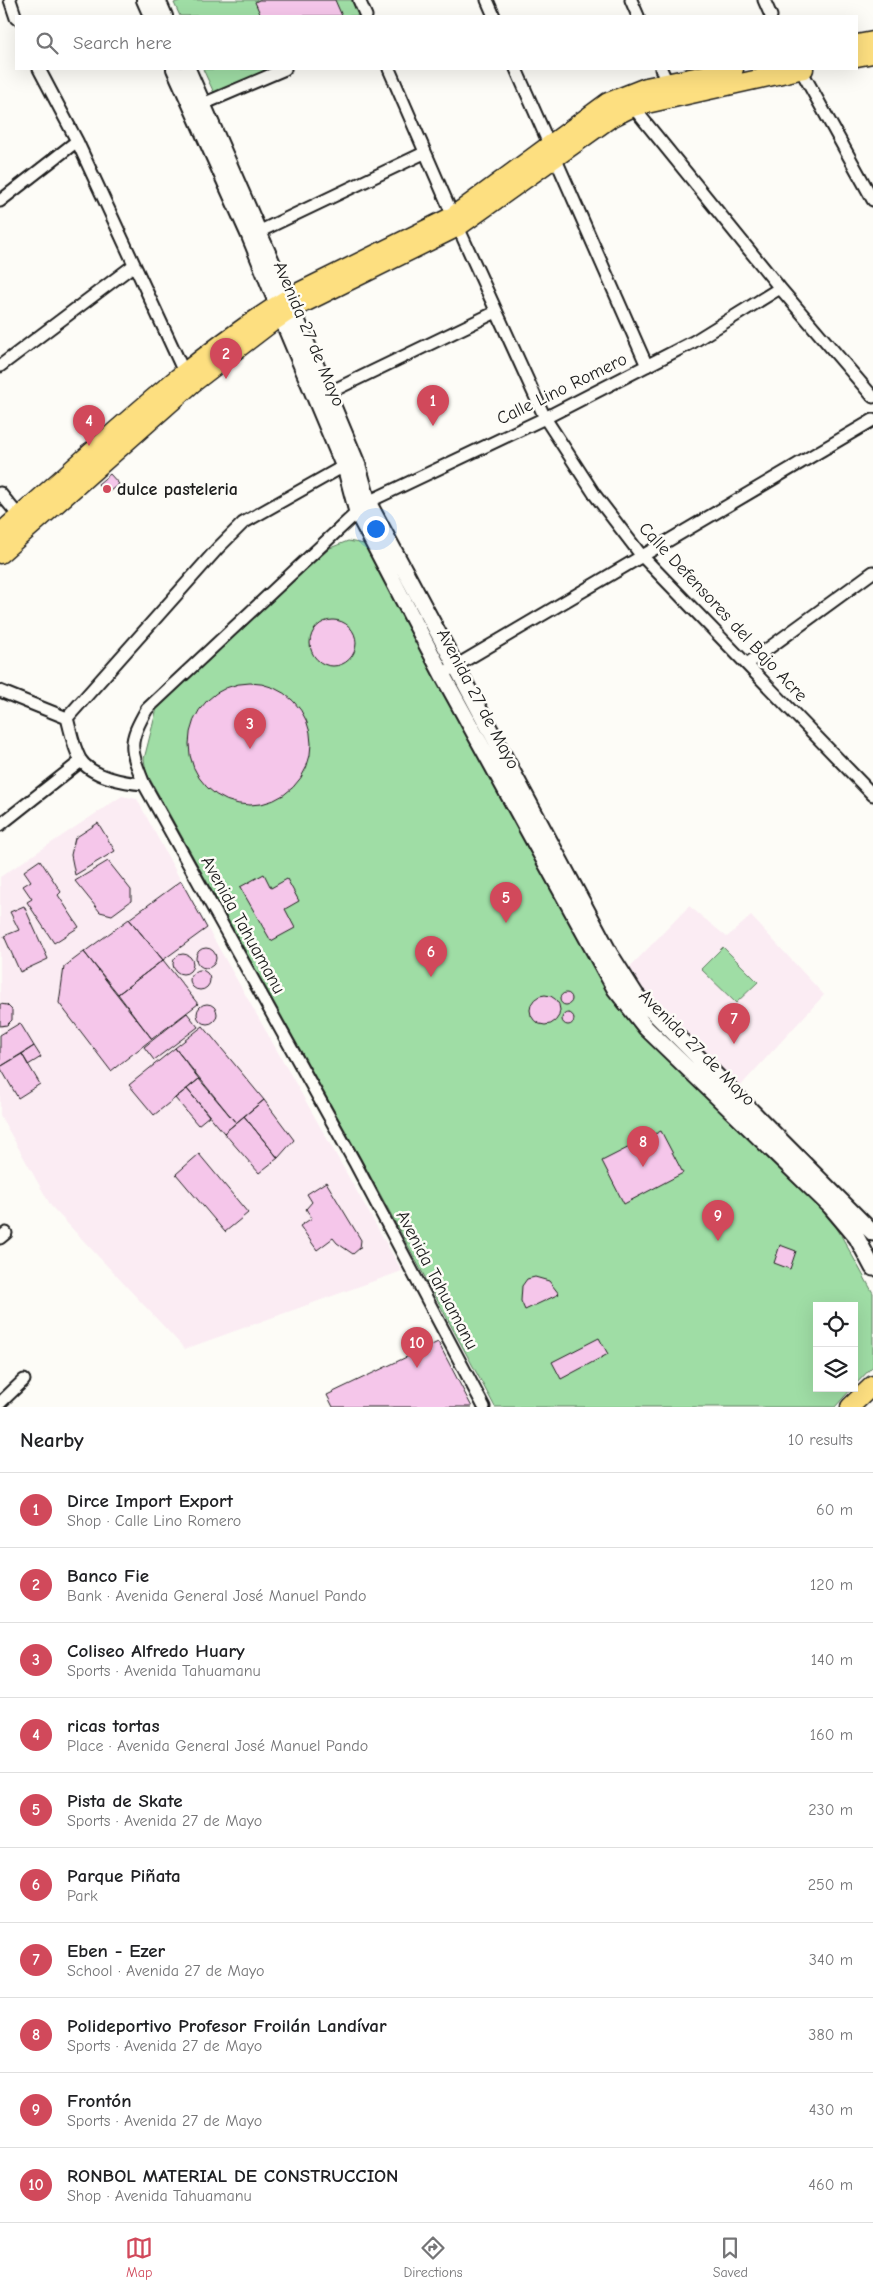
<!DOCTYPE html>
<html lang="en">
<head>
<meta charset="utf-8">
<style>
  body { margin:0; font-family:"Comic Neue",sans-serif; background:#f2f2f2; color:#202124 }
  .controls { position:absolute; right:15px; bottom:15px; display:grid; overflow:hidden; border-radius:0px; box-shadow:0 5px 20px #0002 }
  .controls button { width:45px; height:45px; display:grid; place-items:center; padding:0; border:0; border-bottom:1px solid #e0e0e0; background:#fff; color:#202124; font:25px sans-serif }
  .you { position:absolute; left:375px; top:528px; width:18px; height:18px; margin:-12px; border:4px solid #fff; border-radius:50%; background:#1a73e8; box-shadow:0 0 0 8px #1a73e833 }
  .badge { display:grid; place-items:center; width:32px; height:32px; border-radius:50%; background:#d1495b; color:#fff; font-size:16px; font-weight:700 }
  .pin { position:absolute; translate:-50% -41px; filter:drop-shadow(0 1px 2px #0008) }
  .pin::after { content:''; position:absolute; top:26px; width:18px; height:15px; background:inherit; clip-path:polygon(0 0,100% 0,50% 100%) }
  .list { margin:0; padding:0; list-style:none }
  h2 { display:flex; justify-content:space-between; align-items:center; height:65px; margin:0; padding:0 20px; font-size:21px }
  h2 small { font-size:16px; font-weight:400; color:#757577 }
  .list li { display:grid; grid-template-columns:32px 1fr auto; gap:15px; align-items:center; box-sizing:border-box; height:75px; padding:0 20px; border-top:1px solid #e0e0e0 }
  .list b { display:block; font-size:19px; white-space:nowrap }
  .list p { margin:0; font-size:16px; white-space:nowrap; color:#757577 }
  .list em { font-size:16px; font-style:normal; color:#757577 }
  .icon { flex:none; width:28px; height:28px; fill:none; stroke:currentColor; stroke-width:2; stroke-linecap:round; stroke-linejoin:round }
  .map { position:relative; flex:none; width:873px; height:1407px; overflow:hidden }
  .search { position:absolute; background:#fff; box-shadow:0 5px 20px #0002; left:15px; right:15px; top:15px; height:55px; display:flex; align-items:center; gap:12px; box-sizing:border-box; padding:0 18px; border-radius:0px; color:#757577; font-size:19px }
  .sheet { height:815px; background:#fff }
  nav { display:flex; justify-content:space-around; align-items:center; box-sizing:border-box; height:70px; border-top:1px solid #e0e0e0; background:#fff; font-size:14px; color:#757577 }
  nav a { display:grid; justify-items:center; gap:2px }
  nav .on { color:#d1495b }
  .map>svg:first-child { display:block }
  .built { fill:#fbecf3 }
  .green { fill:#9fdda5; stroke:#5e7c60 }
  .building { fill:#f5c6ea; stroke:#1c1c1c }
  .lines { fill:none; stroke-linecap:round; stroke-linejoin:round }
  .minor-casing { stroke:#1c1c1c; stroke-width:15 }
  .tertiary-casing { stroke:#1c1c1c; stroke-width:18 }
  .secondary-casing { stroke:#1c1c1c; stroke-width:19 }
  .primary-casing { stroke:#1c1c1c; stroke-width:21 }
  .trunk-casing { stroke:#1c1c1c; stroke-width:21 }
  .minor { stroke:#fdfcf7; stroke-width:11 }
  .tertiary { stroke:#fdfcf7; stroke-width:14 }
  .secondary { stroke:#fdfcf7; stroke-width:15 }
  .primary { stroke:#fddf80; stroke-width:18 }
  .trunk { stroke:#fddf80; stroke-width:18 }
  .poi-dot { fill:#d1495b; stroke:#fdfcf7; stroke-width:2 }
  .labels { text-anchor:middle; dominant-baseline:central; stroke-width:5; stroke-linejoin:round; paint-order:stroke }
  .street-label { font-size:18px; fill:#1c1c1c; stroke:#fdfcf7 }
  .poi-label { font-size:18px; font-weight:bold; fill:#1c1c1c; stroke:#fdfcf7; text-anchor:start }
</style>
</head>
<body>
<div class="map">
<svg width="873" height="1407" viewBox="0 0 873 1407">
  <rect width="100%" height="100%" fill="#fdfcf7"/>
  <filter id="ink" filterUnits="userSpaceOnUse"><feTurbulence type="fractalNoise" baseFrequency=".02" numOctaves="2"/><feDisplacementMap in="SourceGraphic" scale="10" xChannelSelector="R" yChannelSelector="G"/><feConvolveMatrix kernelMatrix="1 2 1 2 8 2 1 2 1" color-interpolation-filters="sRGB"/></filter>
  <g filter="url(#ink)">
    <!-- built -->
    <path class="built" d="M122 796 137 799 181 881 402 1271 185 1349 51 1206 0 1115V877Z
      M689 906 727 937 751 916 824 995 735 1092 642 996 626 971Z"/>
    <!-- green -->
    <path class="green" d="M182 0H352L359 16H180L174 3Z
      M203 69H272L215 95Z
      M348 541 370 545 615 1000 823 1203 873 1293V1366L854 1386V1306H817V1388H852L835 1407H495L360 1157 146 772 144 759 157 708 235 634 330 548Z
      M723 947 758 982 736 1003 701 969Z"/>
    <!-- building -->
    <path class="building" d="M259 0H335L342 16H261L255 2Z
      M91 439 97 445 87 454 81 446Z
      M110 474 119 484 106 494 98 484Z
      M310 643a23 23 0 1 1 46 0a23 23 0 1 1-46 0Z
      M189 744a61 61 0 1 1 122 0a61 61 0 1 1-122 0Z
      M98 823 115 851 75 875 71 855 75 838Z
      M40 860 61 892 58 895 79 927 54 943 27 902 32 899 23 886 31 881 24 871Z
      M108 861 131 890V901L112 915 100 912 75 881Z
      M264 874 271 888 287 879 299 901 285 909 295 928 271 941 240 887Z
      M181 881 207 928 163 960 129 919Z
      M24 906 48 959 20 972 4 936 19 930 10 912Z
      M129 919 163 960 118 994 84 952Z
      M196 958a10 10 0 1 1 20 0a10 10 0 1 1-20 0Z
      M84 952 152 1039 111 1071 59 1003 64 967Z
      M173 964a10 10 0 1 1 20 0a10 10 0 1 1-20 0Z
      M163 960 198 1004 152 1039 118 994Z
      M190 980a10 10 0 1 1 20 0a10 10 0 1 1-20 0Z
      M560 999a6 6 0 1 1 12 0a6 6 0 1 1-12 0Z
      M530 1010a15 15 0 1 1 30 0a15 15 0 1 1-30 0Z
      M0 1004 7 1005 12 1010V1020L7 1025 0 1026Z
      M197 1014a10 10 0 1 1 20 0a10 10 0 1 1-20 0Z
      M562 1019a6 6 0 1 1 12 0a6 6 0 1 1-12 0Z
      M187 1013 198 1027 154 1060 144 1047Z
      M20 1023 34 1046 0 1067V1035Z
      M203 1026 264 1100 236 1123 175 1048Z
      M34 1046 41 1057 28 1065 22 1054Z
      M175 1048 199 1079 154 1115 129 1085Z
      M22 1054 40 1084 18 1098 0 1067Z
      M199 1079 236 1123 224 1133 187 1089Z
      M187 1089 209 1116 198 1125 175 1098Z
      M264 1100 294 1140 278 1158 244 1116Z
      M244 1116 278 1158 259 1173 224 1133Z
      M661 1131 683 1173 624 1204 602 1161Z
      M199 1154 248 1213 225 1232 176 1174Z
      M326 1182 361 1240 360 1248 353 1254 337 1243 333 1238 317 1250 300 1226 312 1218 306 1209 312 1202 307 1194Z
      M780 1245 796 1251 790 1269 774 1263Z
      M535 1277 549 1281 559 1294 525 1310 521 1301 522 1286 527 1279Z
      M599 1338 608 1354 561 1379 552 1362Z
      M438 1342 472 1407H333L327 1395Z"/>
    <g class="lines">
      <defs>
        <path id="minor" d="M10 0 16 18
          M359 0 366 16
          M487 0 494 16
          M631 0 638 16
          M764 0 771 16
          M39 69 77 141 184 372
          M389 69 453 216
          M516 69 647 366
          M661 69 667 82
          M801 70 873 200
          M196 107 285 69
          M633 107 780 288 873 397
          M0 201 77 141
          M458 227 545 418 595 495 641 555 873 795
          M252 235 424 153
          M0 366 134 265
          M328 393 496 312
          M0 493 19 516
          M747 664 873 572
          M442 674 873 420
          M0 691 67 718C71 732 73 746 80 759 91 777 126 783 144 784
          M67 718 218 548 243 523 344 466
          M0 825 81 761
          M0 1238 6 1233
          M0 1403 24 1380
          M484 1407 355 1163 144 784C130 749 127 743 147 709L368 502 545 418 693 342 780 288"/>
        <path id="tertiary" d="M144 0 151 16
          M158 0 165 16
          M174 69 249 236 277 305
          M188 69 288 298"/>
        <path id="secondary" d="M288 299 358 466 368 502 610 954 636 995 873 1233
          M277 307 347 474 357 512 442 674 615 989 646 1028 830 1206 857 1238 873 1268"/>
        <path id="primary" d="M857 44 873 41
          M857 57 873 54
          M0 533C94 452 188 358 295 294L453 216 608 102 646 87 734 69
          M0 554 193 383 270 324 292 309 458 227 611 118 633 107 804 69"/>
        <path id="trunk" d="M850 1407 873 1385"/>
      </defs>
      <!-- minor casing -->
      <use href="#minor" class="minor-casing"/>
      <!-- tertiary casing -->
      <use href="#tertiary" class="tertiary-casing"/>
      <!-- secondary casing -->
      <use href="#secondary" class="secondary-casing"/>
      <!-- primary casing -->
      <use href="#primary" class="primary-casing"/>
      <!-- trunk casing -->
      <use href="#trunk" class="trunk-casing"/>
      <!-- minor -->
      <use href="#minor" class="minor"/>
      <!-- tertiary -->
      <use href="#tertiary" class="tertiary"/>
      <!-- secondary -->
      <use href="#secondary" class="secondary"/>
      <!-- primary -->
      <use href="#primary" class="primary"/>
      <!-- trunk -->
      <use href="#trunk" class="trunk"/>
    </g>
  </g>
  <!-- markers -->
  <circle class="poi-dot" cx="107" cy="489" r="5"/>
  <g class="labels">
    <!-- street labels -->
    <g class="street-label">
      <text transform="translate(309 334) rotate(67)">Avenida 27 de Mayo</text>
      <text transform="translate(562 389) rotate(-26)">Calle Lino Romero</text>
      <text transform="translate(723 612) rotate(47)">Calle Defensores del Bajo Acre</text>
      <text transform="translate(478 699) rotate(62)">Avenida 27 de Mayo</text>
      <text transform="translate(243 925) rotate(61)">Avenida Tahuamanu</text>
      <text transform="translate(697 1048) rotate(45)">Avenida 27 de Mayo</text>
      <text transform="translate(437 1280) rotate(62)">Avenida Tahuamanu</text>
    </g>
    <!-- poi labels -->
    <g class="poi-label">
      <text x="117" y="489">dulce pasteleria</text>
    </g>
  </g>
</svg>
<div class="controls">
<button><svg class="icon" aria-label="locate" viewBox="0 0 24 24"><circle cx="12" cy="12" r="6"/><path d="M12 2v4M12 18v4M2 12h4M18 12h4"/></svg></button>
<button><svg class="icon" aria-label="layers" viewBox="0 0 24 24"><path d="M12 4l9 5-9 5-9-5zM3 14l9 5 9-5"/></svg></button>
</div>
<div class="you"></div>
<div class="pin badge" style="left:433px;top:426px">1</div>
<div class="pin badge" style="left:226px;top:379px">2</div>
<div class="pin badge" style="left:250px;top:749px">3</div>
<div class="pin badge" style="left:89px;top:446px">4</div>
<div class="pin badge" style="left:506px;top:923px">5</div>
<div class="pin badge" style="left:431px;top:977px">6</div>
<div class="pin badge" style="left:734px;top:1044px">7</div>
<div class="pin badge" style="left:643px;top:1167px">8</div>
<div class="pin badge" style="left:718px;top:1241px">9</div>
<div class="pin badge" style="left:417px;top:1368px">10</div>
<div class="search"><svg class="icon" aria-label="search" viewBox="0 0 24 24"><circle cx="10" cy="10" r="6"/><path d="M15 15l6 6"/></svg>Search here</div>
</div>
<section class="sheet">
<h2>Nearby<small>10 results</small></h2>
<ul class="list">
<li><span class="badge">1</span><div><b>Dirce Import Export</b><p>Shop · Calle Lino Romero</p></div><em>60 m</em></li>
<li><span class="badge">2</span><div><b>Banco Fie</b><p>Bank · Avenida General José Manuel Pando</p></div><em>120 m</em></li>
<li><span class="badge">3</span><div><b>Coliseo Alfredo Huary</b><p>Sports · Avenida Tahuamanu</p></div><em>140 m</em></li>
<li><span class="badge">4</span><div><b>ricas tortas</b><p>Place · Avenida General José Manuel Pando</p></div><em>160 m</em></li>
<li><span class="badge">5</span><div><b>Pista de Skate</b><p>Sports · Avenida 27 de Mayo</p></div><em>230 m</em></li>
<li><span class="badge">6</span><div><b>Parque Piñata</b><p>Park</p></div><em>250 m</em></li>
<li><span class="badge">7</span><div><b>Eben - Ezer</b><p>School · Avenida 27 de Mayo</p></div><em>340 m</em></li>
<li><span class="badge">8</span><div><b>Polideportivo Profesor Froilán Landívar</b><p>Sports · Avenida 27 de Mayo</p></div><em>380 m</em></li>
<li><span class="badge">9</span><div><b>Frontón</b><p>Sports · Avenida 27 de Mayo</p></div><em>430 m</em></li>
<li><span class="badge">10</span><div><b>RONBOL MATERIAL DE CONSTRUCCION</b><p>Shop · Avenida Tahuamanu</p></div><em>460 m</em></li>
</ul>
</section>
<nav>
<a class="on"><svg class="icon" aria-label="map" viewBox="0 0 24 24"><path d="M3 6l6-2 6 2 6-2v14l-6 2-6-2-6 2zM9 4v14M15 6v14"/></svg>Map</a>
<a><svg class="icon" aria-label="directions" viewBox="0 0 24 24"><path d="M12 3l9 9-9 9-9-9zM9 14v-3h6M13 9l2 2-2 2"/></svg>Directions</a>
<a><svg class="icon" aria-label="saved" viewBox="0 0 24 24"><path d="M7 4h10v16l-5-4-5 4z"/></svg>Saved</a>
</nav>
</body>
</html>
